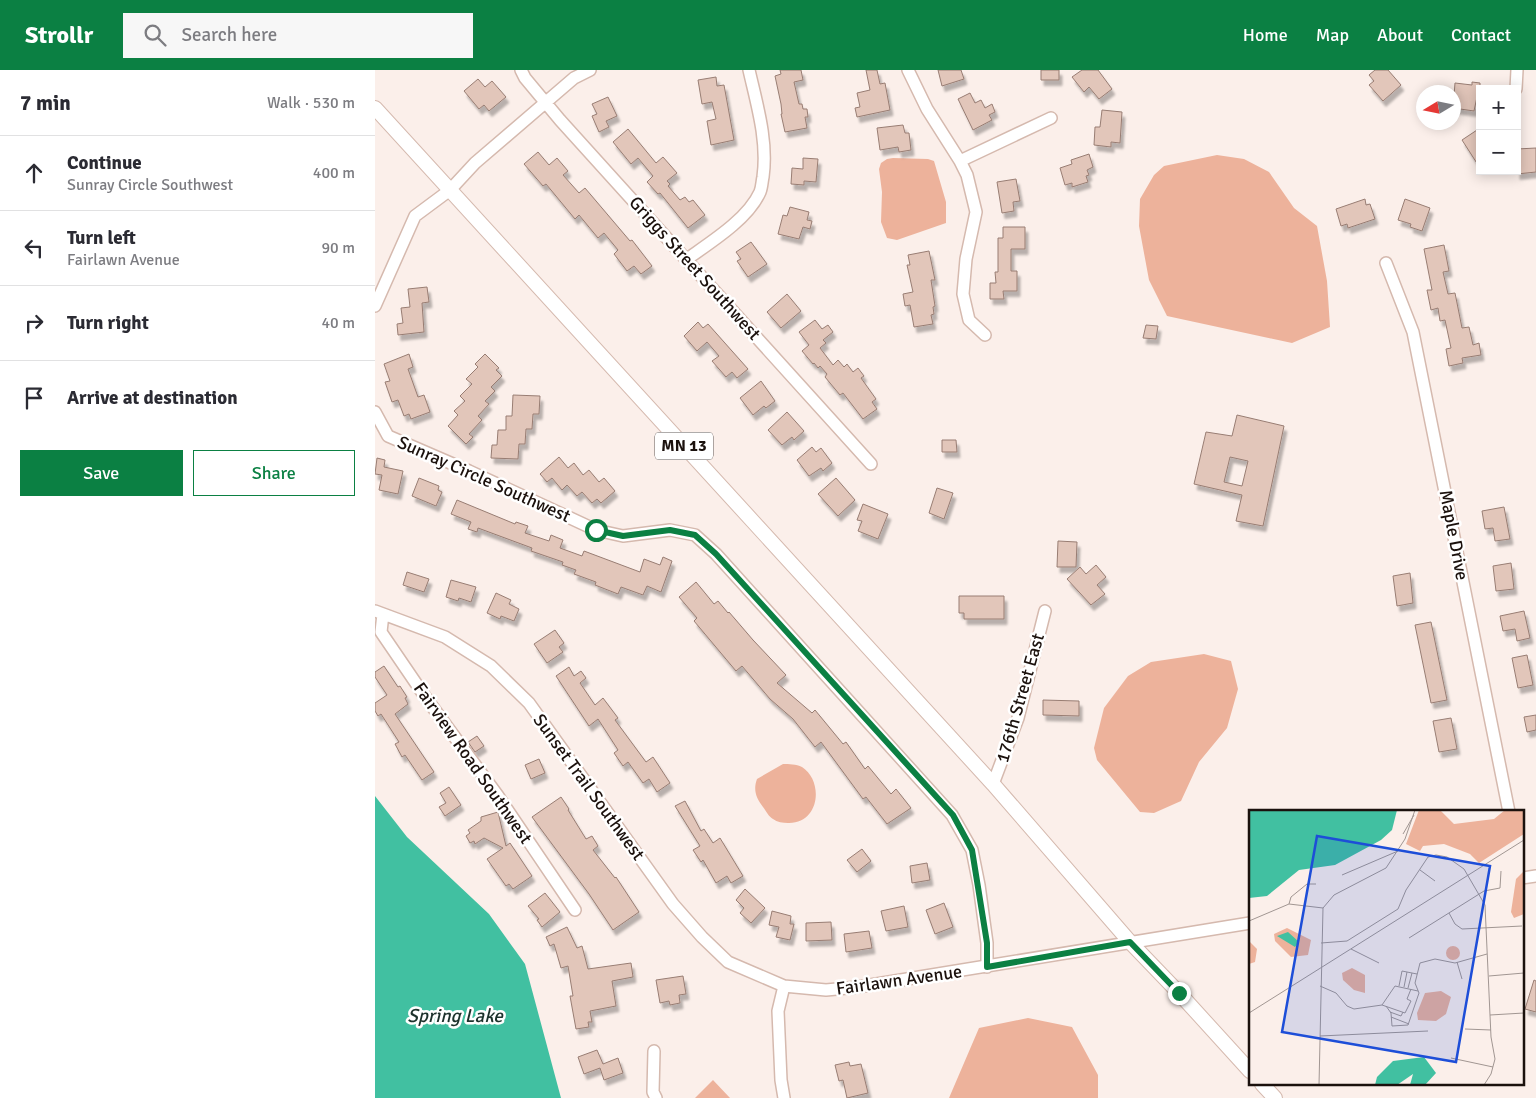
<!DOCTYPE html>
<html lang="en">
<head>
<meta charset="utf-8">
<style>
  body { margin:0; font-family:Signika,sans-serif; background:#f7f7f7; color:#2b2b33 }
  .controls { position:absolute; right:15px; top:15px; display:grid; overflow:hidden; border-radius:0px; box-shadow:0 2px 12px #0003 }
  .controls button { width:45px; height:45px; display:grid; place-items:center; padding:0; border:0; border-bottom:1px solid #e1e1e2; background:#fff; color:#2b2b33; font:25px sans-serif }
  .compass { position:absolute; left:1041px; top:15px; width:45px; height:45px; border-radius:50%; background:#fff; box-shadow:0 2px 12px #0003; rotate:260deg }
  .stop { position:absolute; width:15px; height:15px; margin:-11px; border:4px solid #0b8043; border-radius:50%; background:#fff }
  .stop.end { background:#0b8043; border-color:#fff; box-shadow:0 1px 5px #0008 }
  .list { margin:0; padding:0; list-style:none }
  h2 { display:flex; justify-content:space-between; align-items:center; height:65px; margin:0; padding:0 20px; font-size:21px }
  h2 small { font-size:16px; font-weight:400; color:#7c7c81 }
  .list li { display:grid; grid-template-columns:32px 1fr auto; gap:15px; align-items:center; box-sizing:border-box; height:75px; padding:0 20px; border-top:1px solid #e1e1e2 }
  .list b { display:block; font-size:19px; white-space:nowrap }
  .list p { margin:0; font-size:16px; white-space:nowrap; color:#7c7c81 }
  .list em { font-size:16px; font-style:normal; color:#7c7c81 }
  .actions { display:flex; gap:10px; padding:15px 20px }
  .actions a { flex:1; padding:11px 0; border:1px solid #0b8043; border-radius:0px; text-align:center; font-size:18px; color:#0b8043 }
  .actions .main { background:#0b8043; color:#fff }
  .icon { flex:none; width:28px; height:28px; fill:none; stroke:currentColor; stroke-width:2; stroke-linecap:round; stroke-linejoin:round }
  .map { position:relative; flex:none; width:1161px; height:1028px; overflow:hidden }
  header { display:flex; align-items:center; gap:30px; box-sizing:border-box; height:70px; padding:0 25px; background:#0b8043; color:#fff }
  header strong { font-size:24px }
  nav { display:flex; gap:28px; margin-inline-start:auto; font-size:18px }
  .search { width:350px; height:45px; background:#f7f7f7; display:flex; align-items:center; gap:12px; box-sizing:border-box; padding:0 18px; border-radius:0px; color:#7c7c81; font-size:19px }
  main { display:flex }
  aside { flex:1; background:#fff }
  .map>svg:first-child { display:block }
  .green { fill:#edb29b }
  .water { fill:#41c0a1 }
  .building { fill:#e2c6ba; stroke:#987d73; fill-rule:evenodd; filter:url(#shadow) }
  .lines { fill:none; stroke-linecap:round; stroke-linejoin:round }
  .minor-casing { stroke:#d5b9ae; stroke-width:14 }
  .major-casing { stroke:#d5b9ae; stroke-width:16 }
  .minor { stroke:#fff; stroke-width:11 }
  .major { stroke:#fff; stroke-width:14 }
  .route { stroke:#0b8043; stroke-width:6 }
  .labels { text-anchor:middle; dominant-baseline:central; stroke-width:5; stroke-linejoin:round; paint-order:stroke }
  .shield { fill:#fff; stroke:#5f5856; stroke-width:1 }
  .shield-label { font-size:16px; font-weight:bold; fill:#1b110d }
  .street-label { font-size:18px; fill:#1b110d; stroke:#fff }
  .water-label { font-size:19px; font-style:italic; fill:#1d322c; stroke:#fff }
  .inset-road { fill:none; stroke:#a19692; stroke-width:1 }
  .view { fill:#1d4ed8; fill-opacity:0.15; stroke:#1d4ed8; stroke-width:2.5 }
  .inset-edge { fill:none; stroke:#1b110d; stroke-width:2.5 }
</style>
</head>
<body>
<header>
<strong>Strollr</strong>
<div class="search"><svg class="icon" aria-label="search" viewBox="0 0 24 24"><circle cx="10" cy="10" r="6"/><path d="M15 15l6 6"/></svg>Search here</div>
<nav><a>Home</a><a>Map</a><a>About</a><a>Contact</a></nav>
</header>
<main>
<aside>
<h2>7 min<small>Walk · 530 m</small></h2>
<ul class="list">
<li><svg class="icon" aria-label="ahead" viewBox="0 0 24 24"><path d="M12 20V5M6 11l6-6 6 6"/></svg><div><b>Continue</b><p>Sunray Circle Southwest</p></div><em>400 m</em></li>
<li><svg class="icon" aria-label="left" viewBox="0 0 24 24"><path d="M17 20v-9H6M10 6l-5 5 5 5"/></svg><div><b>Turn left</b><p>Fairlawn Avenue</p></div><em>90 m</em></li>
<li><svg class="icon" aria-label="right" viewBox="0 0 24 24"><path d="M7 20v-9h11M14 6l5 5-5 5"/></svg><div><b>Turn right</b></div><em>40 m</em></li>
<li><svg class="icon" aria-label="arrive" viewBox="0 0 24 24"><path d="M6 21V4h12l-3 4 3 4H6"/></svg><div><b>Arrive at destination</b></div></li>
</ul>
<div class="actions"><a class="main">Save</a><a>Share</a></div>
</aside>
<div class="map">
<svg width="1161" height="1028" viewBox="0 0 1161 1028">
  <defs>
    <filter id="shadow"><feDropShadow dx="3" dy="5.5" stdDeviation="1" flood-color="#0004"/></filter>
  </defs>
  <rect width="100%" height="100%" fill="#fbefea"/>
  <!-- green -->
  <path class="green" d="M842 85 869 89 894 102 919 138 942 156 952 211 955 257 917 273 792 246 774 210 764 156 765 129 779 105 789 96Z
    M518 88 553 89 559 91 571 132V153L522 170 512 168 506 152 507 122 504 99 506 93 512 89Z
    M829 584 856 591 863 619 852 658 824 692 806 731 779 743 765 742 722 690 719 678 729 638 753 606 776 592Z
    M408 694C414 694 421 694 427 697 449 711 445 754 413 753 408 753 402 752 398 749 394 747 391 741 388 737 381 728 378 720 382 709Z
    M653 948 697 957 723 1005V1028H574L604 958Z
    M338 1010 355 1028H320Z"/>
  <!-- water -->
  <path class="water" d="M0 726 32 767 114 844 150 894 186 1028H0Z"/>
  <!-- building -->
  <path class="building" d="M405 0H426L428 10 419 12 424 34H427L428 39H432L433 47H430L432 58 410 62 406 44H407L406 34 400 6 406 4Z
    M491 0H502L505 14 510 13 515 40 482 47 480 38 485 37 482 23 495 20Z
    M563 0H586L589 9 567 16Z
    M666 0H684V10H666Z
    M707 0H723L737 19 724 29 714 17 709 22 697 7Z
    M1000 0H1013L1026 15 1008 31 994 15 999 11 994 5Z
    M341 7 342 16 349 15 359 70 336 75 332 51 341 49 337 32 327 34 323 10Z
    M103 9 110 17 117 11 131 27 114 41 109 35 104 39 89 21Z
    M1097 12 1105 13V27H1102L1099 41 1078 38 1080 13 1097 15Z
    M595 23 600 33 606 30 610 38 617 34 620 42 614 45 617 50 598 60 583 29Z
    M233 27 242 46 231 51 234 57 224 62 217 46 222 44 217 34Z
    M727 40 747 42 745 73 736 72V77L719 75 720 57H725Z
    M528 55 530 63H534L536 80 524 82 523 77 505 80 502 58Z
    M1105 58V98L1087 70Z
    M253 59 281 93 288 87 302 103 292 111 295 114 293 116 305 130 310 127 314 132 318 130 330 145 313 158 285 123 283 124 272 112 278 106 263 88 256 94 238 72Z
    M1161 78V102L1142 104V79Z
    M163 82 174 95 182 88 193 101 188 105 204 123 210 118 255 171 257 170 277 196 266 204 259 196 252 201 239 184 243 180 229 163 223 168 204 145 200 149 171 114 168 116 149 94Z
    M714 84 718 97 712 100 714 105 711 106 713 112 697 117V113L690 115 685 98 697 94 696 90Z
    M428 88 443 89 441 112 429 111V115L416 114 417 98 428 99Z
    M641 109 645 131 638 132 639 141 627 143 622 112Z
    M990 129 991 135 995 134 1000 149 973 158 972 154 966 156 961 139Z
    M1030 129 1055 138 1047 161 1035 157 1036 154 1023 150Z
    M415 137 434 142 432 150 437 151 435 159 428 157 424 169 403 164 408 145 412 146Z
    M628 157H650V179H636V201H642V221H628L629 229H615V213H621L620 202H623V168H628Z
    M376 172 392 194 373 207 362 191 366 189 361 182Z
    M1069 175 1074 201 1068 202 1073 224 1080 223 1087 258 1094 257 1098 275 1104 273 1106 285 1087 288 1088 293 1074 296 1071 279 1076 278 1070 250 1065 251 1063 238 1056 240 1052 220H1057L1049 179Z
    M554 181 560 210H556L560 236 558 237 559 244 556 245 558 254 539 257 535 235 530 236 528 224 538 222 532 195H535L533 185Z
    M52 217 54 232 47 233 49 262 23 265 22 254 28 253 26 238 35 237 33 219Z
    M412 224 426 241 406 258 392 242Z
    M440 250 447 259 453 255 458 262 448 270 451 273 445 278 458 295 463 290 469 297 472 294 478 302 483 298 489 306 486 308 501 329 497 332 502 339 488 349 468 323 465 325 450 307 452 304 445 296 443 298 439 293 438 294 427 281 434 275 424 262Z
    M323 252 328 258 333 254 373 299 362 308 357 302 351 307 337 291 344 286 332 272 322 281 309 266Z
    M771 255 783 256 781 269 768 268Z
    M34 284 38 297 33 299 43 327 49 325 55 342 36 349 34 344 29 346 23 330 17 332 10 312 15 311 9 294Z
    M110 284 124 298 121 300 127 306 116 317 120 321 110 331 114 334 103 346 107 350 94 364 98 367 91 374 73 356 83 345 79 341 90 331 85 326 97 314 91 309 103 297 100 294Z
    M386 311 400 331 391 338 389 336 378 345 365 328Z
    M138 325 165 326 164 344H158L157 359H151L150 374H144L143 389 116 388 117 375H122L123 360H131V346H137Z
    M412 342 429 361 419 370 417 367 407 375 393 360Z
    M862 345 909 356 888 456 861 451 867 425 819 414 831 362 857 366ZM855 387 873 391 867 416 849 412Z
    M567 370H581L582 382H567Z
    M437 377 441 382 446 378 457 393 448 401 446 398 434 406 422 390Z
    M184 387 193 398 199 393 208 405 214 400 224 412 229 408 240 421 226 433 222 429 217 433 207 422 202 426 192 415 187 420 177 408 172 412 165 404Z
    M2 388 10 390 9 397 28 401 23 424 4 420 7 405 0 404Z
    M44 408 64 416 63 420 67 422 61 436 37 426Z
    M461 408 480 430 463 446 443 424Z
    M562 418 578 423 569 449 554 443Z
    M82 430 140 454 141 452 153 456 150 463 174 471 176 465 188 470 185 478 207 486 209 481 265 502 269 489 285 495 288 487 297 491 286 522 272 516 268 525 246 517 243 524 220 515 221 512 199 504 201 500 187 495 188 492 156 481 157 478 103 458 102 462 93 459 96 452 76 444Z
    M488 434 513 444 503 469 483 461 487 451 482 450Z
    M1129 437 1135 469 1120 471 1118 458 1110 459 1107 441Z
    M683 471 702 472 701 497H682Z
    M1136 493 1139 519 1121 521 1118 496Z
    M721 495 731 507 722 515 730 524 716 535 692 509 705 497 711 504Z
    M32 502 54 509 49 522 28 515Z
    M1035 503 1038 533 1022 536 1018 506Z
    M76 510 101 517 96 532 84 528 83 531 71 527Z
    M321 512 339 534 343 531 353 543 354 542 378 570 411 605 402 613 437 643 440 640 468 674 471 672 490 699 493 696 516 724 521 719 536 738 512 754 491 727 488 729 446 672 440 677 418 649 395 629 367 596 361 601 319 551 322 548 304 527Z
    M121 523 136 530 134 534 144 539 139 551 126 546 125 549 112 543Z
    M584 526H629V549H589V543H584Z
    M1149 541 1155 568 1142 571 1140 559 1128 561 1125 546Z
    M1056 552 1072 630 1056 633 1040 555Z
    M180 560 189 573 184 577 188 582 172 593 159 574Z
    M1152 585 1158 615 1143 618 1137 588Z
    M9 596 23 617 25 616 32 627 30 628 33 634 20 644 59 702 47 710 30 685 27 687 20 674 24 672 6 644 3 646 0 641V633L12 625 0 607V602Z
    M194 597 199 606 206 601 211 608 205 613 220 635 228 628 243 648 240 650 271 692 278 687 295 713 282 722 274 709 268 713 253 692 248 696 239 683 243 680 223 649 214 656 181 606Z
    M668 630 704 631V646L668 645Z
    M1161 645V660L1152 662 1149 647Z
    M1076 648 1082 679 1064 682 1058 651Z
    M102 666 109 676 100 682 93 672Z
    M164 689 170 703 156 709 150 695Z
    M74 717 86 735 70 746 64 737 71 733 65 723Z
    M186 727 194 739 193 740 211 769 217 766 223 776 218 780 240 808 241 807 264 842 238 860 214 824 157 747Z
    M310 731 326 761 329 759 338 773 345 768 368 806 356 813 352 806 341 813 328 790 326 792 318 780 325 776 300 736Z
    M123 742 131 776 135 773 157 806 138 819 134 814 131 816 112 789 128 778 109 768 100 774 99 771 95 773 91 766 95 763 93 760 106 751V747Z
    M487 779 496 791 482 802 472 790Z
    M552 793 555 810 537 813 535 796Z
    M370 819 390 838 376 853 365 843 369 838 361 830Z
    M170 823 185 842 167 857 162 850 164 849 153 836Z
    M569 833 578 857 560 864 551 840Z
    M529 836 533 857 511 861 506 841Z
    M397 841 416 846 415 854H419L415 870 401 867 404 857 394 855Z
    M456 852 457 870 431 871V853Z
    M192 857 202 878 207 876 213 899 256 893 258 907 237 911 241 936 215 941 217 952H213L214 957 201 959 195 926H198L193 896 186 898 179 874 175 876 171 867Z
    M494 861 497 878 471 882 469 864Z
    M308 906 311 924 304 925 305 933 295 935 294 931 285 933 281 910Z
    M1159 910 1161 911V942L1150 939Z
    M222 980 228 994 243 988 248 1003 229 1010 225 998 209 1004 203 987Z
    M474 992 475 996 486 994 493 1023 472 1028 468 1010 464 1011 460 995Z"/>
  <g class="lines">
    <defs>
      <path id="minor" d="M146 0 150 8 185 50 496 394
        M533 0 552 39 585 91 592 105 601 142 591 189 588 224 594 250 610 265
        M1141 19 1142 0
        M585 91 676 48
        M312 189C336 172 373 149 385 122 387 117 387 111 388 107 393 71 382 35 374 0
        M1011 193 1038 262 1134 742
        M0 236 40 146 75 120 100 93 199 8 215 0
        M0 342 13 366 94 401 221 460 248 466 295 460 320 465 341 484 577 745 597 780 604 815 612 873V897
        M0 541 70 567 116 596 154 633 298 834 327 867 353 892 409 916 451 920 483 917 875 853
        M8 544 6 562 51 628 123 726 200 840
        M618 714 643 648 670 541
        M1147 808 1161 806
        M279 981 278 1022 281 1028
        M409 1028 406 1010 403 941 409 916"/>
      <path id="major" d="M0 38 618 714 755 872 804 923 875 1001
        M887 1014 900 1028"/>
    </defs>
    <!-- minor casing -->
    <use href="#minor" class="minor-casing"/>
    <!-- major casing -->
    <use href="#major" class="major-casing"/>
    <!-- minor -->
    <use href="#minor" class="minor"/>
    <!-- major -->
    <use href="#major" class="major"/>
  </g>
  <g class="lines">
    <!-- route -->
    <path class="route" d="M221 460 248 466 295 460 320 465 341 484 578 745 597 780 612 873V897L755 872 804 923"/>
  </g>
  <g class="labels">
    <!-- shield labels -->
    <rect class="shield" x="280" y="362.5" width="58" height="27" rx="4"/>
    <g class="shield-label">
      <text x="309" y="376">MN 13</text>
    </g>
    <!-- street labels -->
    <g class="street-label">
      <text transform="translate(320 198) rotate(48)">Griggs Street Southwest</text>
      <text transform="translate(109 409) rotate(24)">Sunray Circle Southwest</text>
      <text transform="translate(1079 465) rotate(79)">Maple Drive</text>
      <text transform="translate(645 628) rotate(-74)">176th Street East</text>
      <text transform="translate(98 693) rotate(55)">Fairview Road Southwest</text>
      <text transform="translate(214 717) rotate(54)">Sunset Trail Southwest</text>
      <text transform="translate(524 910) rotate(-8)">Fairlawn Avenue</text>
    </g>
    <!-- water labels -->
    <g class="water-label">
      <text x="80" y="946">Spring Lake</text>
    </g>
  </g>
  <!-- overview -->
  <g transform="translate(874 740)">
    <rect width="275" height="275" fill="#fbefea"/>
    <path d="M170 0H191L205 14 245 9 256 0H275V24L230 53 221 44 195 34 174 36 171 41 157 34ZM275 61V104L265 108 262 102 267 69ZM38 118 62 130 59 145 42 147 26 131 25 124ZM0 131 8 139 6 152 0 154ZM197 143a7 7 0 1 1 14 0a7 7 0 1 1-14 0ZM103 158 116 165V183L105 180 94 170 93 163ZM192 181 202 187 197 204 187 211 169 210 168 203 176 183Z" fill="#edb29b"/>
    <path d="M0 0H148L143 20 132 30 86 55 50 60 18 86 0 88ZM39 122 50 132 46 137 28 126ZM175 247 187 263 176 275H161L164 264 148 275H126L128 267 144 251Z" fill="#41c0a1"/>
    <path class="inset-road" d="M154 24 165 5M171 60 186 71M93 65 149 41M40 94 42 87 58 74H67M200 103 206 114 213 119 273 116M0 111 40 94 74 98M160 128 235 81 251 78 252 61M72 133 98 131 149 99 157 80 179 47 187 45 198 47 215 59 236 95 242 227 246 249 242 264 235 275M102 139 130 153M208 152 213 169M240 166 275 163M71 176 87 183 98 196 105 199 133 195 156 203 162 191 158 189 162 179M150 176 153 161 168 164M155 177 158 162M159 178 163 163M133 195 146 176 169 181M137 196 142 203 143 216 159 215 170 183 166 173 171 153 186 149 206 153 238 144M141 202 152 206 154 202M0 203 275 30M241 205 275 203M142 207 160 214M216 219 242 220M71 226 179 221M202 248 244 257M70 275 74 98 85 85 137 58 156 29 166 0"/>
    <path class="view" d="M68 26 241 56 207 252 33 222Z"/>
    <rect width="275" height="275" class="inset-edge"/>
  </g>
</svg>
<div class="controls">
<button>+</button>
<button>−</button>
</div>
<svg class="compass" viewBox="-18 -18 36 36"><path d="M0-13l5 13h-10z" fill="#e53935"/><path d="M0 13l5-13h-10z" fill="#7c7c81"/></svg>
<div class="stop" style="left:221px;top:460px"></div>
<div class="stop end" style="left:804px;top:923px"></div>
</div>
</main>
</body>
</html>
